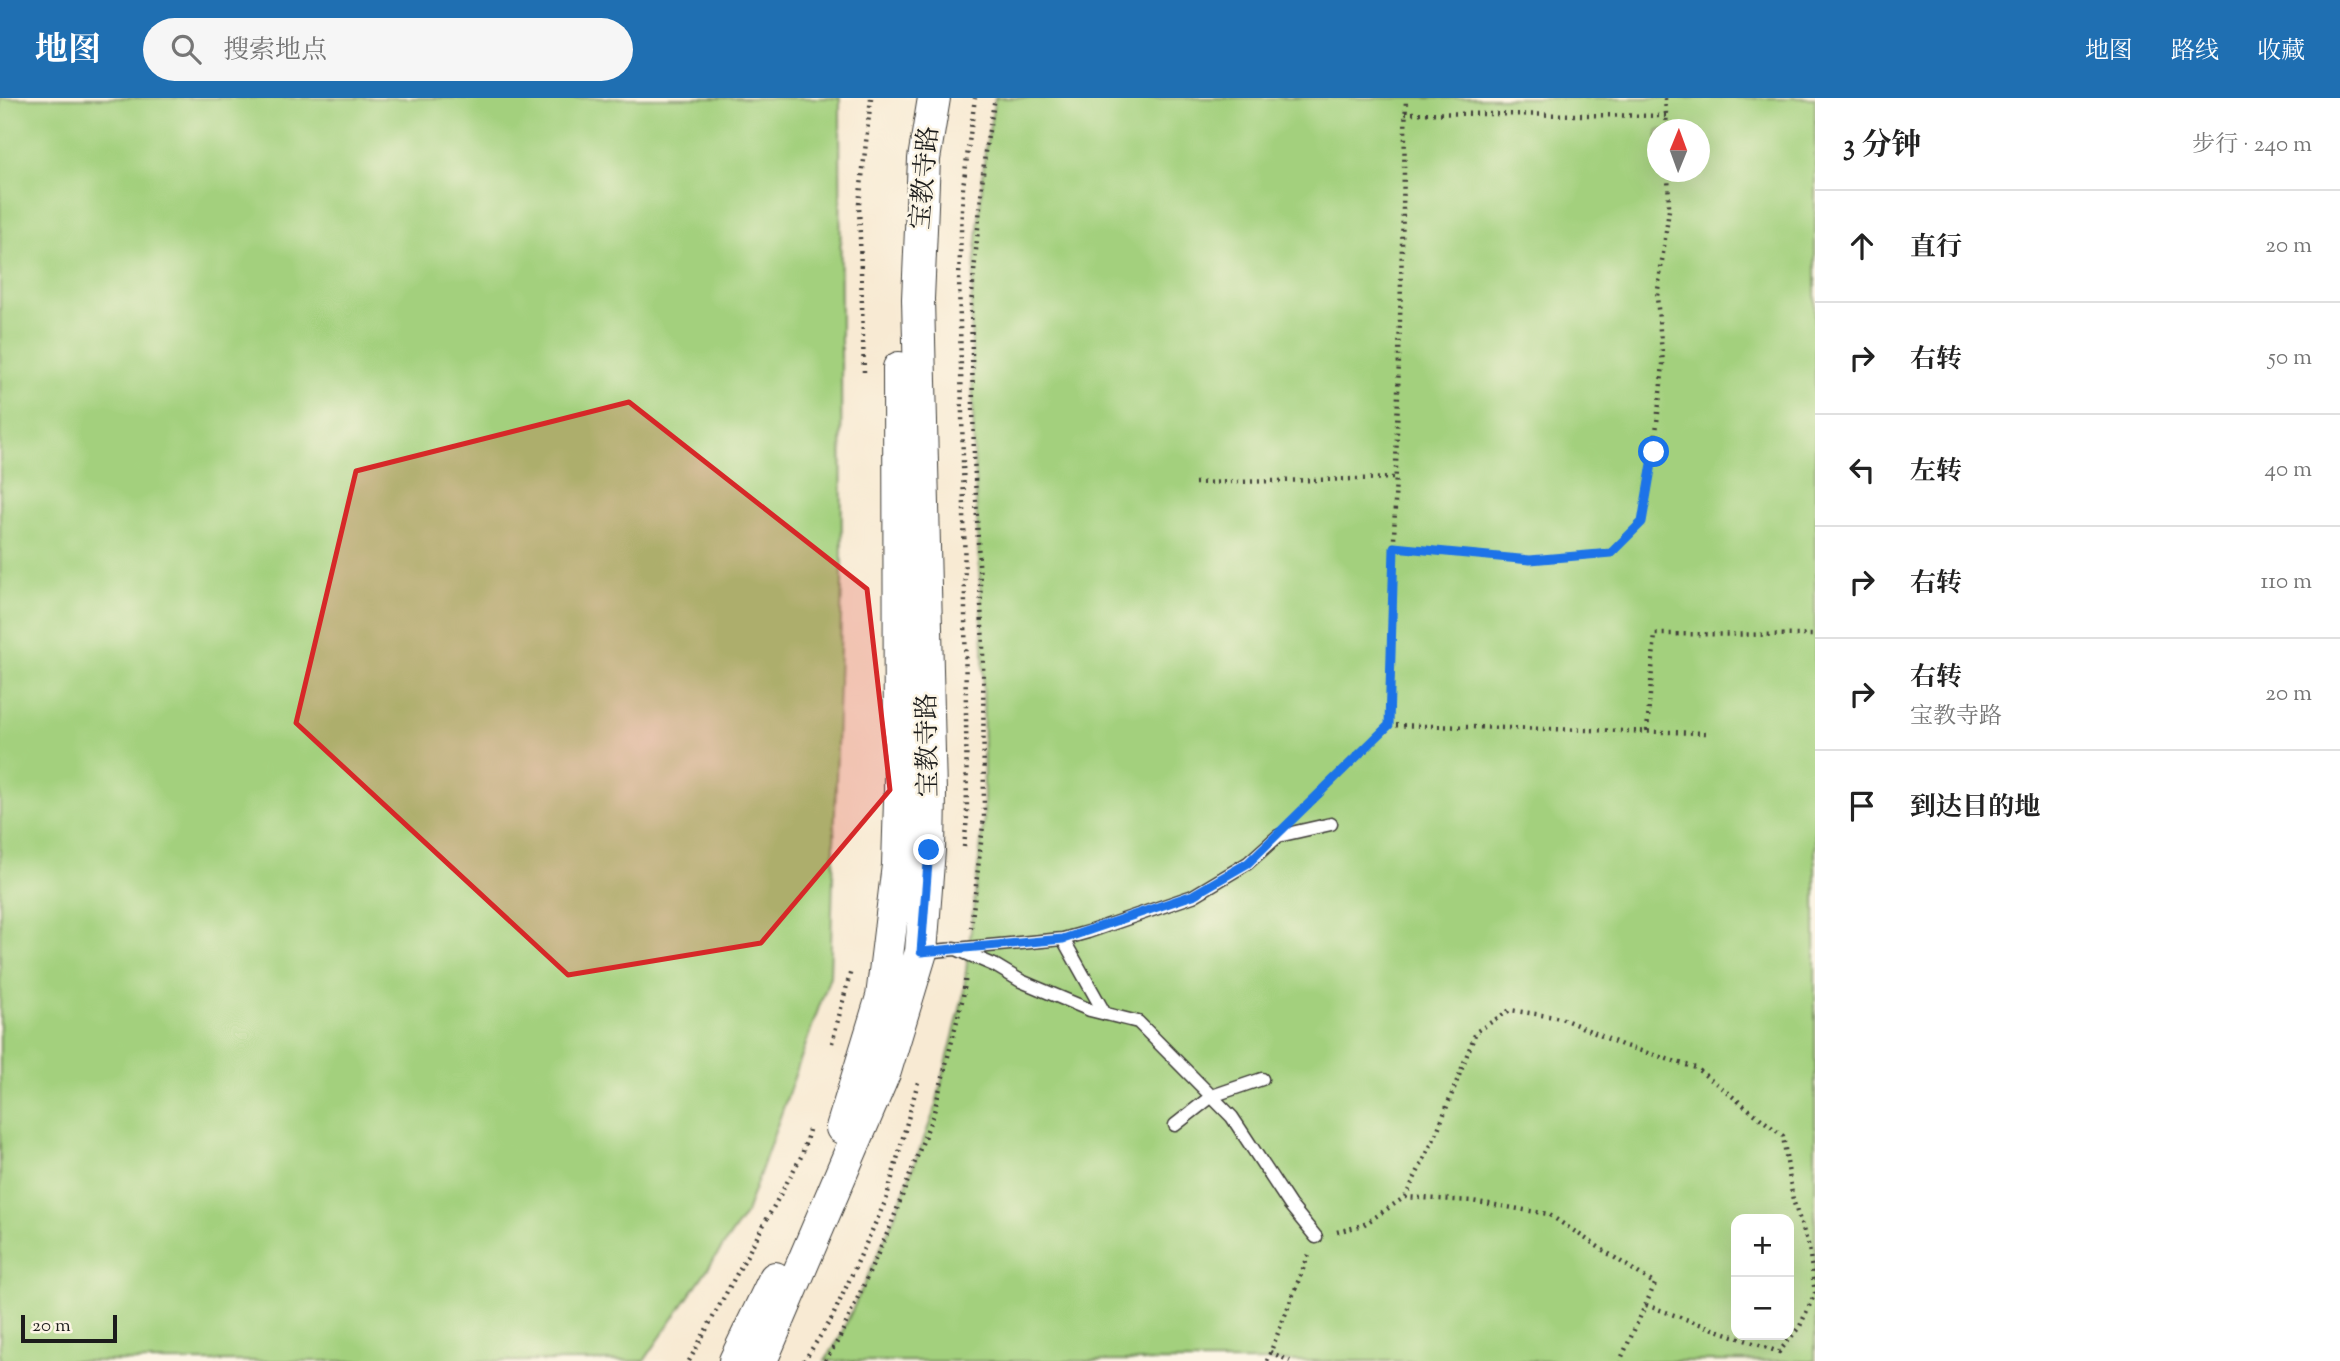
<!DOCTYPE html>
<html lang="zh">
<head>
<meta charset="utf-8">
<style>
  body { margin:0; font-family:"Sorts Mill Goudy","Noto Serif SC",serif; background:#f6f6f6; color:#222 }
  .controls { position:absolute; right:21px; bottom:21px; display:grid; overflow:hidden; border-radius:14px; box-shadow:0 7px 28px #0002 }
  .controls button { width:63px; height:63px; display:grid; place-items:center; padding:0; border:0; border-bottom:2px solid #e0e0e0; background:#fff; color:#222; font:35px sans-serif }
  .compass { position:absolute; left:1647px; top:21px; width:63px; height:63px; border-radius:50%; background:#fff; box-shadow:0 7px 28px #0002; rotate:1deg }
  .scale { position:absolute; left:21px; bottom:18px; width:96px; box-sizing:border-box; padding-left:7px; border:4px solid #1c1c1c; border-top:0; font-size:19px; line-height:24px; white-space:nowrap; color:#1c1c1c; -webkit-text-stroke:5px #fcf5e5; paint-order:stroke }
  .stop { position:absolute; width:21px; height:21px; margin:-16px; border:5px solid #1a73e8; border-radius:50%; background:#fff }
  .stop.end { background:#1a73e8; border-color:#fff; box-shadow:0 2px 7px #0008 }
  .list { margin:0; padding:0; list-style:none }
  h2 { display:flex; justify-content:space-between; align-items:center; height:91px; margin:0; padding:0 28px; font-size:30px }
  h2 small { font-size:23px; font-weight:400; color:#767676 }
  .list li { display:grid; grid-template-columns:46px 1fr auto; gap:21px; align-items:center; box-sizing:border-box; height:112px; padding:0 28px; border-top:2px solid #e0e0e0 }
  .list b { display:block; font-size:26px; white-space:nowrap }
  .list p { margin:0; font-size:23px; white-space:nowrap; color:#767676 }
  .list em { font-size:23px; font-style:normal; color:#767676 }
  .icon { flex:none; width:38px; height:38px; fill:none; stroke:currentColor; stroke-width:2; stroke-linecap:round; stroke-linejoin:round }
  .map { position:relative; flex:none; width:1815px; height:1263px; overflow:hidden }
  header { display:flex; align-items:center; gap:42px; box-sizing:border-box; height:98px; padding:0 35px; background:#1f6fb2; color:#fff }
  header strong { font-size:33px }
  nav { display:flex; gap:38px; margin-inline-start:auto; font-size:24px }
  .search { width:490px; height:63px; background:#f6f6f6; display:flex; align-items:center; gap:18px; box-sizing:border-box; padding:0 24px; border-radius:38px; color:#767676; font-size:26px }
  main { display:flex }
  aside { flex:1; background:#fff }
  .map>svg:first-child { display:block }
  .green { fill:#a3d07d; stroke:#60764c; stroke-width:2; fill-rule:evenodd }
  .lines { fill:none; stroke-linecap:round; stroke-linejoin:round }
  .service-casing { stroke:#3d3b37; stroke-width:15 }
  .tertiary-casing { stroke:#3d3b37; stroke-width:34 }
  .path { stroke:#3d3b37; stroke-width:4.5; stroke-dasharray:2 5; stroke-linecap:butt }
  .service { stroke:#fff; stroke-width:12 }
  .tertiary { stroke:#fff; stroke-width:32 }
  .route { stroke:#1a73e8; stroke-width:9 }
  .marked { fill:#d62828; fill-opacity:0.2; stroke:#d62828; stroke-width:5; stroke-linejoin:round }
  .labels { text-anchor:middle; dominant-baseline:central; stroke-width:5; stroke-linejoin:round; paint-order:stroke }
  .street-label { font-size:26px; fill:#1c1c1c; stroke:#fcf5e5 }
</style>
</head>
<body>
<header>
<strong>地图</strong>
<div class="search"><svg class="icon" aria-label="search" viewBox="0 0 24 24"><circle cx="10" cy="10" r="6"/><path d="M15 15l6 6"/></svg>搜索地点</div>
<nav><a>地图</a><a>路线</a><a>收藏</a></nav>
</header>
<main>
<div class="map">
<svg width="1815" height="1263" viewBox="0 0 1815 1263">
  <rect width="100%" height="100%" fill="#fcf5e5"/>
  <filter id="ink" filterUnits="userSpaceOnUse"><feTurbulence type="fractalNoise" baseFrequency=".0143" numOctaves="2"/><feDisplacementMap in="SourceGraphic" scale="14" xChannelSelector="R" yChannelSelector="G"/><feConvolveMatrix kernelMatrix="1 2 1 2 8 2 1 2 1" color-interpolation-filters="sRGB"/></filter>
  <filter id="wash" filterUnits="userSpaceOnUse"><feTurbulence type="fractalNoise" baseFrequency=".00686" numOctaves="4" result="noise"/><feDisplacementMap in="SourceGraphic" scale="28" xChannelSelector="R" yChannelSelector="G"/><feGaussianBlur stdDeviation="1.57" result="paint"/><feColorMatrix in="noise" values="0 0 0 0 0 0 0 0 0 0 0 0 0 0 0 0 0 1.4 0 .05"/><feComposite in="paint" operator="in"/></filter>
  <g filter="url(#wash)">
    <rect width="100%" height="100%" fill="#f8ead3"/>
    <!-- green -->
    <path class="green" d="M0 0H840L842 486 830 878 746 1115 644 1263H0Z
      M995 0H1815V1263H825L839 1241 891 1127 934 1014 963 899 984 719 983 549 974 358 971 207 985 54ZM1658 32H1700V74H1658ZM1736 1121H1789V1237H1736Z"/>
  </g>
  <g filter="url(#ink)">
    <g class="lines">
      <defs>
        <path id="service" d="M1063 841 1105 916
          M954 850 996 868 1021 883 1090 912 1138 924 1232 1019 1290 1107 1316 1139
          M923 854 1063 841 1088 834 1193 798 1248 765 1278 738 1331 726
          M1175 1027 1212 998 1262 981"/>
        <path id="tertiary" d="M842 1030 882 899 898 767 900 702 899 270
          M735 1263 775 1180
          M761 1263 885 973 921 854 929 752 930 695 918 201 924 61 934 0"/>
      </defs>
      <!-- service casing -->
      <use href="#service" class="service-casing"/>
      <!-- tertiary casing -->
      <use href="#tertiary" class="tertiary-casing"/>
      <!-- path -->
      <path class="path" d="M1665 0 1667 32
        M1405 15 1666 18
        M864 274 859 106 871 0
        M1195 385 1395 380
        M1394 449 1530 462 1611 455 1642 424 1654 354 1663 266 1657 199 1669 112 1668 74
        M1389 627 1706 635
        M1647 633 1655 536 1815 537
        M1308 708 1389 627 1406 0
        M964 749 967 719 964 409 959 179 963 89 975 0
        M971 830 984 719 983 549 974 358 971 207 985 54 995 0
        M832 945 851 872
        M1405 1099 1435 1039 1476 934 1510 912 1561 920 1622 947 1696 970 1783 1038 1793 1102 1809 1149 1815 1195 1800 1228 1779 1254 1646 1207
        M1337 1134 1363 1127 1405 1099 1472 1103 1548 1116 1655 1186 1620 1263
        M1270 1254 1290 1263
        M689 1263 802 1057 809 1032
        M804 1263 832 1220 886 1102 918 984
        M825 1263 839 1241 891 1127 934 1014 963 899 966 877
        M1267 1263 1309 1156"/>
      <!-- service -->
      <use href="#service" class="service"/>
      <!-- tertiary -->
      <use href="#tertiary" class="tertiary"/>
    </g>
  </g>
  <g class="lines" filter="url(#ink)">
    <!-- route -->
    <path class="route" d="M929 752 921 854 1063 841 1193 797 1248 765 1389 627 1394 449 1530 462 1611 455 1642 424 1654 354"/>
  </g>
  <!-- marked area -->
  <path class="marked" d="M629 304 867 491 890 692 761 845 568 877 296 625 356 373Z"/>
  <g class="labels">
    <!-- street labels -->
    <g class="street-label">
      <text transform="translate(926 80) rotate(-85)">宝教寺路</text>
      <text transform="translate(929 647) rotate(-91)">宝教寺路</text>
    </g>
  </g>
</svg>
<div class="controls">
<button>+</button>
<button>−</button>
</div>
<svg class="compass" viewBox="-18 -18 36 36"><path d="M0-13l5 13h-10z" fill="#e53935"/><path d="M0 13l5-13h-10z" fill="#767676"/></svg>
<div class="scale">20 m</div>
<div class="stop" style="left:1654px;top:354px"></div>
<div class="stop end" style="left:929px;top:752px"></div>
</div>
<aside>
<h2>3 分钟<small>步行 · 240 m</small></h2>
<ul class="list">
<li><svg class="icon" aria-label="ahead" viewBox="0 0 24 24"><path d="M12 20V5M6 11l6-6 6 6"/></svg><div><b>直行</b></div><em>20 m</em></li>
<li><svg class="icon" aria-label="right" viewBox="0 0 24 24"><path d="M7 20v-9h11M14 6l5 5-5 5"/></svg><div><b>右转</b></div><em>50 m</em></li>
<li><svg class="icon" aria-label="left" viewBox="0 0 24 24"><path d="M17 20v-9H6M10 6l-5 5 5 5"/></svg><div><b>左转</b></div><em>40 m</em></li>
<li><svg class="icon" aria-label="right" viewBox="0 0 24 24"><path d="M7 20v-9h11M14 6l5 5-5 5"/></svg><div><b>右转</b></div><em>110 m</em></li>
<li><svg class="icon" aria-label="right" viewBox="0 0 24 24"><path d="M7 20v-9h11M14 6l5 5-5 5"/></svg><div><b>右转</b><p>宝教寺路</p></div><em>20 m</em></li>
<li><svg class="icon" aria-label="arrive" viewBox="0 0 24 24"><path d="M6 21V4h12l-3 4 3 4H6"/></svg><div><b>到达目的地</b></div></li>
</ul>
</aside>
</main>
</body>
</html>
